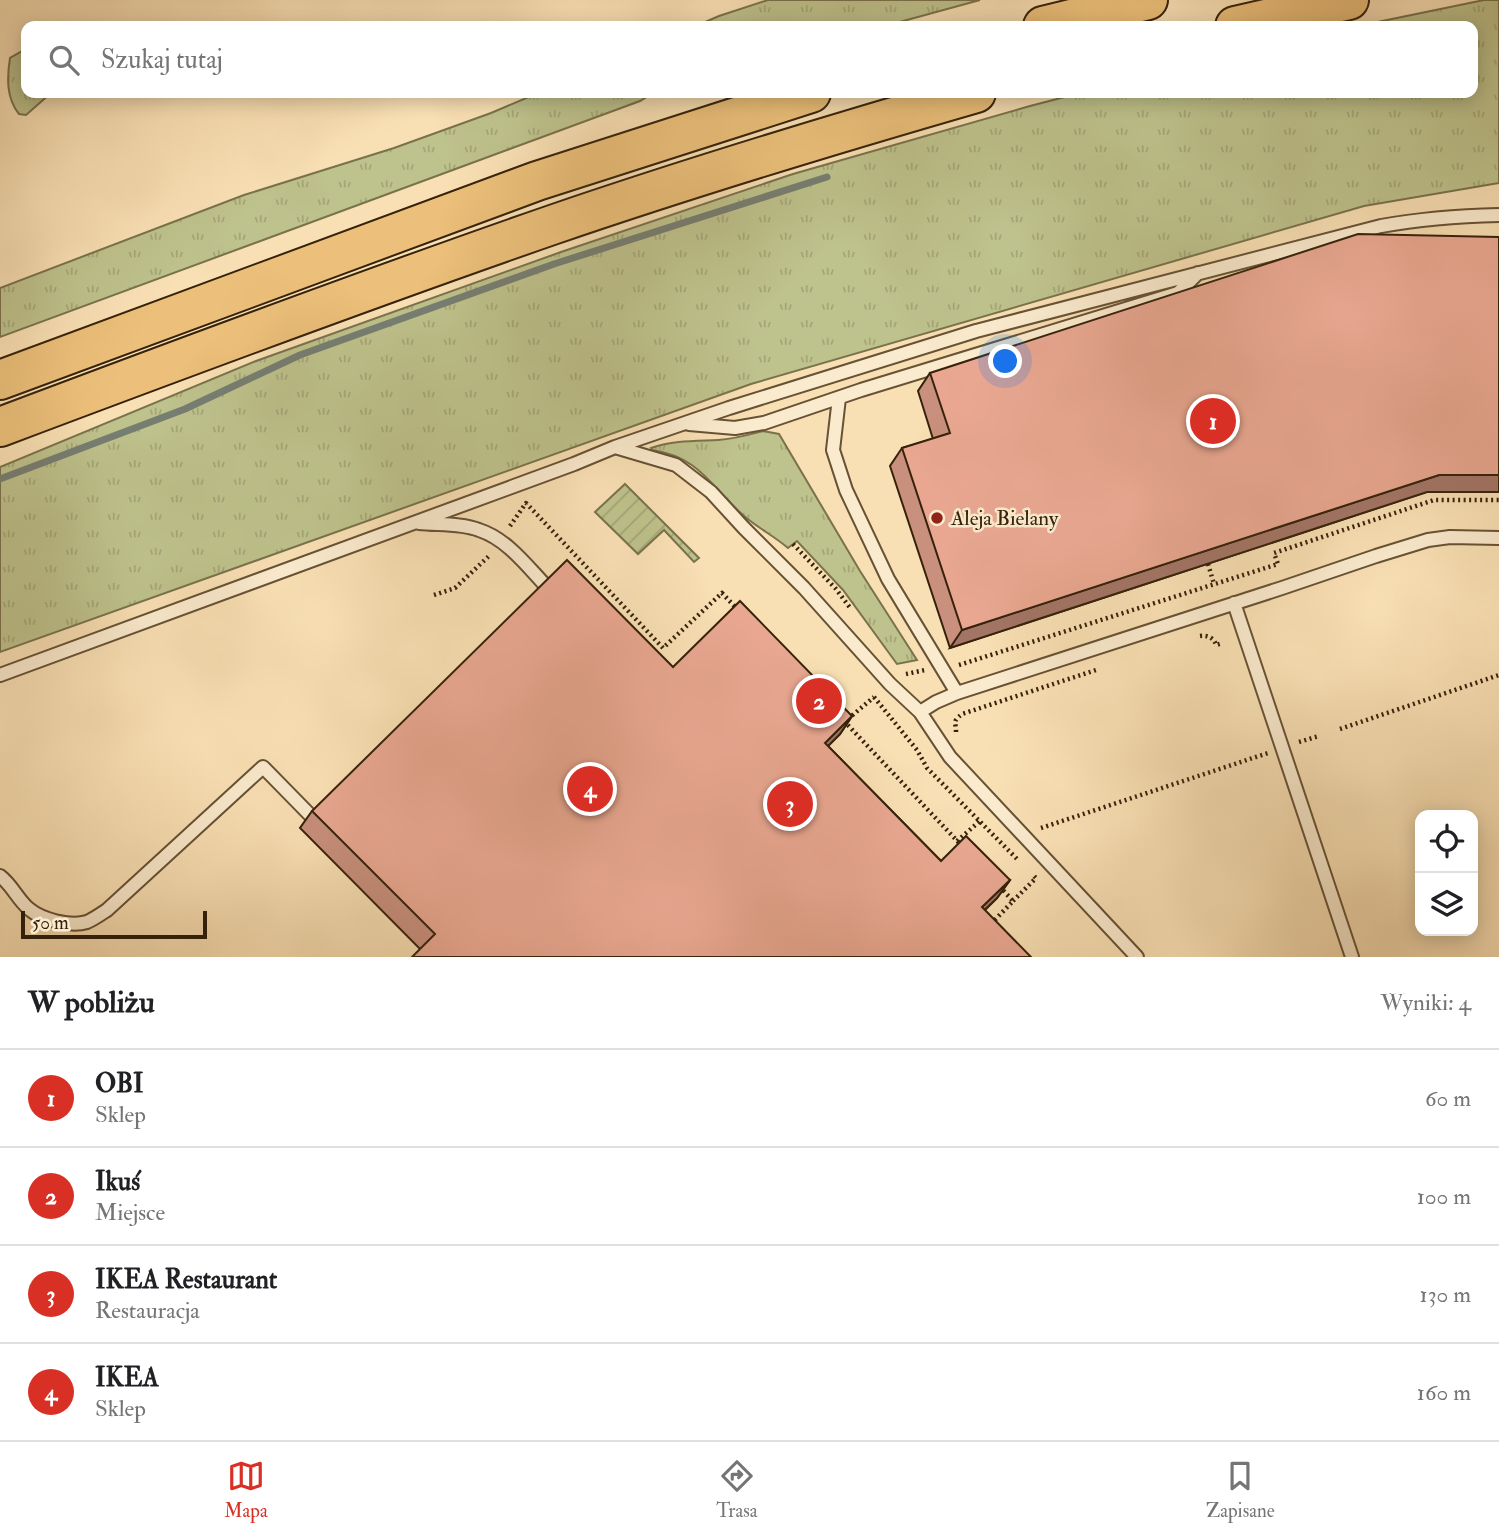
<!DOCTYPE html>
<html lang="pl">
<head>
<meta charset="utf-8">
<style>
  body { margin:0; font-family:"IM FELL Double Pica",serif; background:#f2f2f2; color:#202124 }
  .controls { position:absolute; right:21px; bottom:21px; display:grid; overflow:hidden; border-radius:14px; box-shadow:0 4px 18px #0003 }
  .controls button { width:63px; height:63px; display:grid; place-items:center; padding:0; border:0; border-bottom:2px solid #e0e0e0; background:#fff; color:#202124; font:35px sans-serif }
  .scale { position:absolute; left:21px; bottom:18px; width:186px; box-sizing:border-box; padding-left:7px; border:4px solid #36220b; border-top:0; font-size:19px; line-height:24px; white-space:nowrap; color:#36220b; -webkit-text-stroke:5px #fbebce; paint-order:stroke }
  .you { position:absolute; left:1006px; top:362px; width:24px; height:24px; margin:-18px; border:5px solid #fff; border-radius:50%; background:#1a73e8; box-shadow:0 0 0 10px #1a73e833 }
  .badge { display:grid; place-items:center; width:46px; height:46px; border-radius:50%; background:#d93025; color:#fff; font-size:23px; font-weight:700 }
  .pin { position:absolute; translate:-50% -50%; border:4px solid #fff; box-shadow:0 2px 7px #0006 }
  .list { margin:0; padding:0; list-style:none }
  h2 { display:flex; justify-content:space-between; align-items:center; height:91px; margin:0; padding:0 28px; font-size:30px }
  h2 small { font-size:23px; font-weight:400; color:#757577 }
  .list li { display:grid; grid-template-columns:46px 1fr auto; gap:21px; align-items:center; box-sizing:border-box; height:98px; padding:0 28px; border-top:2px solid #e0e0e0 }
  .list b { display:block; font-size:26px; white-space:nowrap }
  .list p { margin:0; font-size:23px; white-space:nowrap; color:#757577 }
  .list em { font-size:23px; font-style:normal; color:#757577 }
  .icon { flex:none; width:38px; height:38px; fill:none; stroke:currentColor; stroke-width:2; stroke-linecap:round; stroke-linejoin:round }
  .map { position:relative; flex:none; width:1499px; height:957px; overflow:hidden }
  .search { position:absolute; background:#fff; box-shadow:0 4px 18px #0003; left:21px; right:21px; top:21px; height:77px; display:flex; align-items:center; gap:18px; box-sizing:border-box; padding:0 24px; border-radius:14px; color:#757577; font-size:26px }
  .sheet { height:483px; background:#fff }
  nav { display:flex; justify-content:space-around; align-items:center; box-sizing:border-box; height:98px; border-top:2px solid #e0e0e0; background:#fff; font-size:19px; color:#757577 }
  nav a { display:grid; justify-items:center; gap:4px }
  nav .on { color:#d93025 }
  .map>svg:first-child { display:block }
  .grass { fill:url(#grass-tufts); stroke:#7a724c; stroke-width:2 }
  .garden { fill:url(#garden-furrows); stroke:#7a724c; stroke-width:2 }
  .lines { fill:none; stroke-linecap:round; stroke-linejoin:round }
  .stream { stroke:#767e72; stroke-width:7 }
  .service-casing { stroke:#675235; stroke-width:16 }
  .motorway-casing { stroke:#36220b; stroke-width:42 }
  .path { stroke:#36220b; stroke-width:4.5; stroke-dasharray:2 3.5; stroke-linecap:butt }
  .service { stroke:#fbebce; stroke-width:12 }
  .motorway { stroke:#ecc07a; stroke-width:38 }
  .wall { fill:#c8907d; stroke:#36220b; stroke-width:2 }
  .shaded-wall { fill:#a37566; stroke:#36220b; stroke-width:2 }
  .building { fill:#e9a791; stroke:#36220b; stroke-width:2 }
  .poi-dot { fill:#8f2418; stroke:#fbebce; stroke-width:2.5 }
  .labels { text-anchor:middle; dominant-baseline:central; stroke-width:5; stroke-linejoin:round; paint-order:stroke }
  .poi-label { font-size:21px; fill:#36220b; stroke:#fbebce; text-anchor:start }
</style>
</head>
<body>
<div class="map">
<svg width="1499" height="957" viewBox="0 0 1499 957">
  <defs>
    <pattern id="grass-tufts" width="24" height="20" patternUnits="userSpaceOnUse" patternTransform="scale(1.75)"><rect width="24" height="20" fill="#bec28c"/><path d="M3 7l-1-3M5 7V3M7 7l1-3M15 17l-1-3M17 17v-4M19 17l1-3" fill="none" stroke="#a4a677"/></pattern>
    <pattern id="garden-furrows" width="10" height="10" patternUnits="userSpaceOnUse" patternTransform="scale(1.75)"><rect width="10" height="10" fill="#bec28c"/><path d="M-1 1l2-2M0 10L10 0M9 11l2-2" fill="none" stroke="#a4a677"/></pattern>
  </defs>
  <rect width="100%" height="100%" fill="#f9e0b4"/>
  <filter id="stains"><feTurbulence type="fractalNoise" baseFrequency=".00286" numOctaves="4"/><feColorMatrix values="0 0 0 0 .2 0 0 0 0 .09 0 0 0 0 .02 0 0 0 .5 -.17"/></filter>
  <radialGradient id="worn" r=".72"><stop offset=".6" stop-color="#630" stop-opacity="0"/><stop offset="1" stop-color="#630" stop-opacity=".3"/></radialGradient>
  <!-- grass -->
  <path class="grass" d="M768 0H980L885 26H696L719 16Z
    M1484 0H1499V183L1364 206 751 384 0 652V467L256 361 561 252 793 174 1030 106 1080 93H1473V26H1358Z
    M24 50H26V93H51L26 115 19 114C6 98 7 77 10 58Z
    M538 93H653L640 101 0 337V288L244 195 394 148 491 113Z
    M763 431 779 434 860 571 917 660 897 664 843 590 797 541 788 548C774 536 758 528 744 516 711 487 700 457 652 450L651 448C674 440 695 441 718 440 734 439 748 435 763 431Z"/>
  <!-- garden -->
  <path class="garden" d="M625 484 699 558 694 562 664 530 638 554 595 512Z"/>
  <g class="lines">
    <!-- stream -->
    <path class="stream" d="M0 479 185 409 300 355 554 264 827 177"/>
    <defs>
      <path id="service" d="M839 398 833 450 846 490 888 579 957 693
        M689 424 735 428 764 423 861 390 1178 293 1198 273
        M615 447 676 465 711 492 744 528 804 588 890 684 920 712
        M419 523C438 525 461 523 479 530 507 539 527 566 546 586
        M1234 603 1352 957
        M0 675 574 464 615 447 729 408 976 331 1381 226C1420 219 1459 216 1499 215
        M0 876C12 885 18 900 29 909 42 920 71 927 87 922 94 919 101 914 107 910L263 767 312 817
        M1137 957 950 757 920 712 936 702 957 693 1282 588 1376 556 1428 540 1450 537 1499 538"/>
      <path id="motorway" d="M1043 26 1148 0
        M1235 26 1349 0
        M0 380 537 181 811 93
        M0 427C183 358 367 289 552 225 692 177 834 134 976 93"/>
    </defs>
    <!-- service casing -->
    <use href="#service" class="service-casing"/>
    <!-- motorway casing -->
    <use href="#motorway" class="motorway-casing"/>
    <!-- path -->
    <path class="path" d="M510 526 526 503 663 648 722 593 738 610
      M793 544 836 589 851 609
      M1208 564 1214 584
      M434 595 455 588 489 556
      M1200 636C1208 635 1214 638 1216 645L1223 643
      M959 665 1278 564 1274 553 1434 500H1499
      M906 674 925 670
      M874 697 917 750 927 768 1017 859
      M848 719 874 697
      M844 721 963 847
      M1340 729 1499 675
      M956 732C956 722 952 722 962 714L1096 670
      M1299 742 1319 736
      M1041 828 1268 753
      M957 841 980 821
      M1013 901 1036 878 1033 875
      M991 924 1013 901 1000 887"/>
    <!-- service -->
    <use href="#service" class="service"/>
    <!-- motorway -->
    <use href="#motorway" class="motorway"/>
  </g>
  <!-- wall -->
  <path class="wall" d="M930 373 1427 492 950 648 890 466 902 448 933 439 918 391Z
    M673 667 852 716 840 734 828 746 941 861 1010 880 997 898 985 910 420 949 300 828 312 811Z"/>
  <!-- shaded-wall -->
  <path class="shaded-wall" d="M1439 475H1499V492H1427L950 648 962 630Z
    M852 716 840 734 813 761 825 743Z
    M1010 880 997 898 969 925 982 907Z"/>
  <!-- building -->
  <path class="building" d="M1358 234 1499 237V475H1439L962 630 902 448 950 433 930 373Z
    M567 560 673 667 740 601 852 716 825 743 941 861 966 836 1010 880 982 907 1031 957H412L435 934 312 811Z"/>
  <!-- markers -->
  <circle class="poi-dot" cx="937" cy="518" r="7"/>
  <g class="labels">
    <!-- poi labels -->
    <g class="poi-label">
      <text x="951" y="518">Aleja Bielany</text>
    </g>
  </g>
  <rect width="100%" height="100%" filter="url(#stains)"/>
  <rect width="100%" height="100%" fill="url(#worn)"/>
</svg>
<div class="controls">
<button><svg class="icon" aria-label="locate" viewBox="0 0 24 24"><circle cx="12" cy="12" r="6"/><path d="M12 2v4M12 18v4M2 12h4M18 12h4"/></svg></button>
<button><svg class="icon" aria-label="layers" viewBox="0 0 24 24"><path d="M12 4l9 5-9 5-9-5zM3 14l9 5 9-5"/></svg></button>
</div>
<div class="scale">50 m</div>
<div class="you"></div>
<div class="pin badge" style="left:1213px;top:421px">1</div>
<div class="pin badge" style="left:819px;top:701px">2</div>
<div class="pin badge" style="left:790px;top:804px">3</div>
<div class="pin badge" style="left:590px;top:789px">4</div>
<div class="search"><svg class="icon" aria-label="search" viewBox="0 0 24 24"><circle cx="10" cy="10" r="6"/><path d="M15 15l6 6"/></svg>Szukaj tutaj</div>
</div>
<section class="sheet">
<h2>W pobliżu<small>Wyniki: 4</small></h2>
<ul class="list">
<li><span class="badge">1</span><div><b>OBI</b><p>Sklep</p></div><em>60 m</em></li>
<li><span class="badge">2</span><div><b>Ikuś</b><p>Miejsce</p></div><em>100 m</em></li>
<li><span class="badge">3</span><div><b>IKEA Restaurant</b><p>Restauracja</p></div><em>130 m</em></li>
<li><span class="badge">4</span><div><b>IKEA</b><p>Sklep</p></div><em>160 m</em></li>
</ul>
</section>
<nav>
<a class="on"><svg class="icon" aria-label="map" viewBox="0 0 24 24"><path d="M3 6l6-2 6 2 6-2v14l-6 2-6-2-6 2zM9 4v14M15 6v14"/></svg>Mapa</a>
<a><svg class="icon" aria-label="directions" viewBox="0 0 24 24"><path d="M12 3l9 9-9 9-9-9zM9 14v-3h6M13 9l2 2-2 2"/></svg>Trasa</a>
<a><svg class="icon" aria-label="saved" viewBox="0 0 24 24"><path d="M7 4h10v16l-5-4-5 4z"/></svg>Zapisane</a>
</nav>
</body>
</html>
